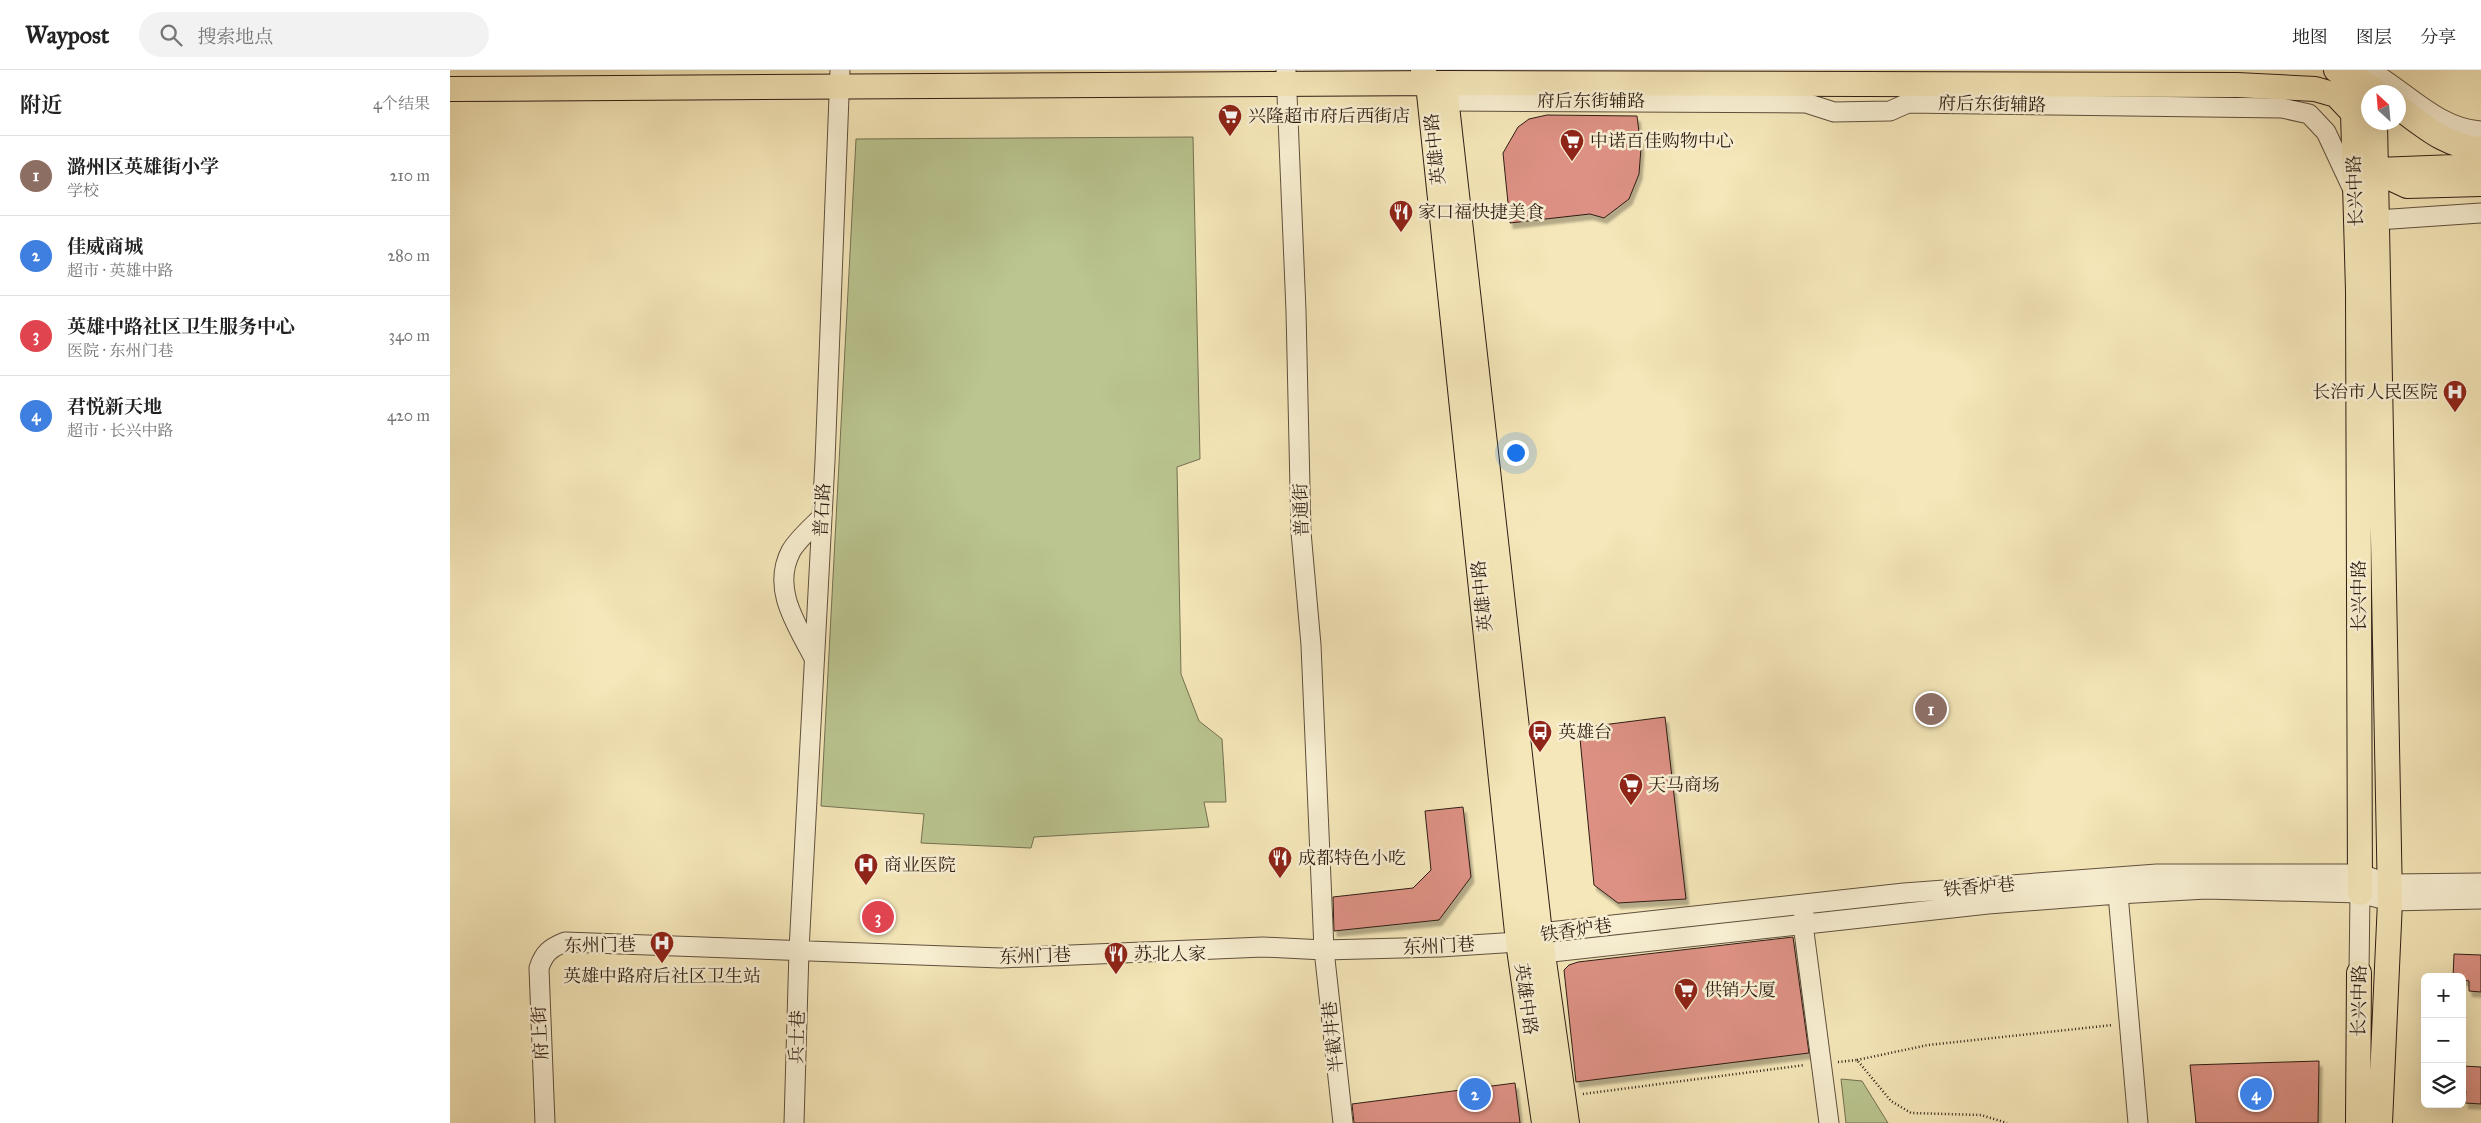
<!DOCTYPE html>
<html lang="zh">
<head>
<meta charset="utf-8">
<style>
  body { margin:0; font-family:"IM FELL Great Primer","Noto Serif SC",serif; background:#f2f2f2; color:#222 }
  .controls { position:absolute; right:15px; bottom:15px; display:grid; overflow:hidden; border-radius:8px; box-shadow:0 5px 20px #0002 }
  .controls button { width:45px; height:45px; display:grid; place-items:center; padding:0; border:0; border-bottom:1px solid #e0e0e0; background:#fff; color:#222; font:25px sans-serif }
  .compass { position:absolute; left:1911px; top:15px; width:45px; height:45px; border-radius:50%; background:#fff; box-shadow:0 5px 20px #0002; rotate:334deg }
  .you { position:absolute; left:1065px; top:382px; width:18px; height:18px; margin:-12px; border:4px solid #fff; border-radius:50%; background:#1a73e8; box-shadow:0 0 0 8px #1a73e833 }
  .badge { display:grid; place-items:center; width:32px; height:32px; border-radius:50%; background:#8f2418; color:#fff; font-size:16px; font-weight:700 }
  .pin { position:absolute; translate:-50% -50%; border:2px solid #fff; box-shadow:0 1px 5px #0006 }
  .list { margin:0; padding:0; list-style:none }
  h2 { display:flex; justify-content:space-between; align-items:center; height:65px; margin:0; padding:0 20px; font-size:21px }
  h2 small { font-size:16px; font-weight:400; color:#767676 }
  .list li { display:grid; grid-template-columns:32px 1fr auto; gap:15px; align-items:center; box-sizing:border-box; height:80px; padding:0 20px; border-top:1px solid #e0e0e0 }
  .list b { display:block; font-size:19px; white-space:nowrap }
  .list p { margin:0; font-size:16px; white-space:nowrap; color:#767676 }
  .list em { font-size:16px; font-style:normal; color:#767676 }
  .icon { flex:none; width:28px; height:28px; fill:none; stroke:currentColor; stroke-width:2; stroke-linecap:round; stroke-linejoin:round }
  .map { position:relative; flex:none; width:2031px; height:1053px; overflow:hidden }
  header { display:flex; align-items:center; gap:30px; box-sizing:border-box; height:70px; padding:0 25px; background:#fff; border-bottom:1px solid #e0e0e0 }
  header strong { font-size:24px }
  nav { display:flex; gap:28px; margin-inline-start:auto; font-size:18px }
  .search { width:350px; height:45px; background:#f2f2f2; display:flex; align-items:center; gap:12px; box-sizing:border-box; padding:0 18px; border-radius:28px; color:#767676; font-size:19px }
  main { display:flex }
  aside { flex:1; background:#fff }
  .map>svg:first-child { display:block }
  .green { fill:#bac590; stroke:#747152 }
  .building { fill:#dd9184; stroke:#2e1d15; filter:url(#shadow) }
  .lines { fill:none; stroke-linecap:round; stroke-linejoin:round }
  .minor-casing { stroke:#60503e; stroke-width:21 }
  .major-casing { stroke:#2e1d15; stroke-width:26 }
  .path { stroke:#2e1d15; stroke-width:2.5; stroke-dasharray:1 2.5; stroke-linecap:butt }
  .minor { stroke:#f8efd2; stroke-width:19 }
  .major { stroke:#f5e7b9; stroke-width:24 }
  .labels { text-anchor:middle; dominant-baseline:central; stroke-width:5; stroke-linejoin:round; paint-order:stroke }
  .street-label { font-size:18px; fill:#2e1d15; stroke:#f8efd2 }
  .poi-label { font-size:18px; fill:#2e1d15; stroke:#f8efd2; text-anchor:start }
</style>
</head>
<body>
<header>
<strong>Waypost</strong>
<div class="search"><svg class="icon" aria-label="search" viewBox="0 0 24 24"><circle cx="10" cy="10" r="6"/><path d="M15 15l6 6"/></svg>搜索地点</div>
<nav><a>地图</a><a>图层</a><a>分享</a></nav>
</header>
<main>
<aside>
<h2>附近<small>4个结果</small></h2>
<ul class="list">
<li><span class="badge" style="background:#8d6e63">1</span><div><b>潞州区英雄街小学</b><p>学校</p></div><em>210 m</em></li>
<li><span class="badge" style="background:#3f7fe0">2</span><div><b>佳威商城</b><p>超市 · 英雄中路</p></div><em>280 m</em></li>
<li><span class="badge" style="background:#e0444e">3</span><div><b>英雄中路社区卫生服务中心</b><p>医院 · 东州门巷</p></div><em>340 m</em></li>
<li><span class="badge" style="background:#3f7fe0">4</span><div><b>君悦新天地</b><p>超市 · 长兴中路</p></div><em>420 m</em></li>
</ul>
</aside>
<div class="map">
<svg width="2031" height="1053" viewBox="0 0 2031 1053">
  <defs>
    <filter id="shadow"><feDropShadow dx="3" dy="5.5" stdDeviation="1" flood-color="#0004"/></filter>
  </defs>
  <rect width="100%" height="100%" fill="#f5e7b9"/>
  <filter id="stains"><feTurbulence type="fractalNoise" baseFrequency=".004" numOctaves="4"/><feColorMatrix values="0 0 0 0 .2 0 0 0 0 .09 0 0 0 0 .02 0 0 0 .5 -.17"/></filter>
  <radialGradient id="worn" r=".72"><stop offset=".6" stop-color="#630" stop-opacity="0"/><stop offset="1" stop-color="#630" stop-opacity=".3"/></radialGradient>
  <!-- green -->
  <path class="green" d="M743 67 750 389 727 397 731 604 749 651 772 669 776 732H754L759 757 584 767 581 778 471 773 474 744 371 736 406 69Z
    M1391 1009 1412 1011 1438 1053H1396Z"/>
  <!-- building -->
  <path class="building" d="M1097 45 1187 46 1191 78 1189 104 1179 129 1154 148 1140 144 1060 153 1053 83 1068 57 1079 49Z
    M1215 647 1236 829 1168 833 1144 815 1129 658Z
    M1013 737 1021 807 989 850 884 861 883 827 963 818 981 800 975 741Z
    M1343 867 1359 983 1126 1012 1114 900 1119 895 1128 892Z
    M2004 884 2031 885V922L2019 921V911L2012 910V907H2003Z
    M1869 991 1868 1053H1746L1740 995Z
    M2012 996 2031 997V1034L2015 1033 2016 1021H2012Z
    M1065 1013 1070 1053H904L902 1034Z"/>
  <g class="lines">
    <defs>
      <path id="minor" d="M836 0 846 241 851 462 861 575 874 880 893 1053
        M1919 0C1955 20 1988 59 2031 61
        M997 31 1356 33 1384 42 1440 41 1458 33 1832 38 1859 44 1876 62 1905 124 1927 150 2031 143
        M364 588C347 555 321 519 341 481 348 469 362 457 372 447
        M1665 813 1668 824 1688 1053
        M1354 841 1353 854 1379 1053
        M1080 877 1093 883 1538 834 1668 824 1756 819 1910 823 1940 831 2031 829
        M1909 903 1910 823
        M95 1053 89 898C94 883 100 878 115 872L551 888 813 877 874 880 990 877 1068 872 1090 863 1454 823 1707 804H1910L1940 814 2031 813
        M344 1053 349 880 375 391 390 0"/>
      <path id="major" d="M973 0 978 14 1068 872 1094 1053
        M1886 0 1904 7 1927 22
        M1905 0 1903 43 1908 221 1910 823
        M0 19 994 13 1787 15 1865 19 1886 25 1903 43 1915 79 1925 101 1957 116 2031 114
        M996 27 1090 863 1117 1053
        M1948 37C1975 57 1997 77 2031 79
        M1925 52 1940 831 1930 1053
        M1927 100 2031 96
        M1908 1053 1909 903"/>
    </defs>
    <!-- minor casing -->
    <use href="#minor" class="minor-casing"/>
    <!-- major casing -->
    <use href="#major" class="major-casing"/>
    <!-- path -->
    <path class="path" d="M1407 990 1478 975 1663 955
      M1388 992 1407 990 1441 1031 1461 1043 1531 1045 1557 1053
      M1133 1024 1355 995"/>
    <!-- minor -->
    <use href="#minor" class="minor"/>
    <!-- major -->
    <use href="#major" class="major"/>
  </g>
  <!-- icons -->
  <defs>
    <symbol id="supermarket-pin" viewBox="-11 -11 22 30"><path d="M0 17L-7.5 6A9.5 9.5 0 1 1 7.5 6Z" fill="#8f2418" stroke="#f8efd2"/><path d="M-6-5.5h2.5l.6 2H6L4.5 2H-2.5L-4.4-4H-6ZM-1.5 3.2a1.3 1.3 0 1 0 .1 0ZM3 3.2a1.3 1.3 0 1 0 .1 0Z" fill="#fff"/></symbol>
    <symbol id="restaurant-pin" viewBox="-11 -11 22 30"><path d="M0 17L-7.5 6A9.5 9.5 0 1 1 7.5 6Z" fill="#8f2418" stroke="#f8efd2"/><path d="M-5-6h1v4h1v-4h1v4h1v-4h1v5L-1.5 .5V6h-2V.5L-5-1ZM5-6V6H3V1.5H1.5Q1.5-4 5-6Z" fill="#fff"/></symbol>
    <symbol id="hospital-pin" viewBox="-11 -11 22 30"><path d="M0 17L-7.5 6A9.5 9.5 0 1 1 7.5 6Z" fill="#8f2418" stroke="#f8efd2"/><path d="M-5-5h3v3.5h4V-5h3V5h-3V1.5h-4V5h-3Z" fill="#fff"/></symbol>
    <symbol id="bus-pin" viewBox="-11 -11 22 30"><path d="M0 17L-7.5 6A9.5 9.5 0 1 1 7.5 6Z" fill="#8f2418" stroke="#f8efd2"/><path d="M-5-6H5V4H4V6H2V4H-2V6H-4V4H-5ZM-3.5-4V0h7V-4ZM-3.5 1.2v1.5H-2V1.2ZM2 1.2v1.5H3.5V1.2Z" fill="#fff"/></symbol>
  </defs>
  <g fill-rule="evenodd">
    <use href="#supermarket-pin" x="766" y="32" width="28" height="38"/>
    <use href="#supermarket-pin" x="1108" y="57" width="28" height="38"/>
    <use href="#restaurant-pin" x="937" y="128" width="28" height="38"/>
    <use href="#hospital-pin" x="1991" y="308" width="28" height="38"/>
    <use href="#bus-pin" x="1076" y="648" width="28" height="38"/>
    <use href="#supermarket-pin" x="1167" y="701" width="28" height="38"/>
    <use href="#restaurant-pin" x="816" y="774" width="28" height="38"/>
    <use href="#hospital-pin" x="402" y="781" width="28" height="38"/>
    <use href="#hospital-pin" x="198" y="859" width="28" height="38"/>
    <use href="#restaurant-pin" x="652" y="870" width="28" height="38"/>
    <use href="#supermarket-pin" x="1222" y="906" width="28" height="38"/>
  </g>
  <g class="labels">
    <!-- street labels -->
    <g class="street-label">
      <text x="1141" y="31">府后东街辅路</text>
      <text transform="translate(1542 34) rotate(1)">府后东街辅路</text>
      <text transform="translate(985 79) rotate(-96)">英雄中路</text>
      <text transform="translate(1905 121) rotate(-92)">长兴中路</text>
      <text transform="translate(372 440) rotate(-87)">普石路</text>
      <text transform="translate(851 440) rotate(-92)">普通街</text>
      <text transform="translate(1032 526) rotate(-96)">英雄中路</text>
      <text transform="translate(1909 526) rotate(-90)">长兴中路</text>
      <text transform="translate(1529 817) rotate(-5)">铁香炉巷</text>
      <text transform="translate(1126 860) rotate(-8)">铁香炉巷</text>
      <text transform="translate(150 875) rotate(-1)">东州门巷</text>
      <text transform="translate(989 876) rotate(-3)">东州门巷</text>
      <text transform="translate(585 886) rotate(-2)">东州门巷</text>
      <text transform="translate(1076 929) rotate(82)">英雄中路</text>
      <text transform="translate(1909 931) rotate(-89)">长兴中路</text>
      <text transform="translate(90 963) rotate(-93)">府上街</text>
      <text transform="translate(347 967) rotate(-88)">兵士巷</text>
      <text transform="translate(883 967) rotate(-96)">半截井巷</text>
    </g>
    <!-- poi labels -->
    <g class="poi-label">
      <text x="798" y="46">兴隆超市府后西街店</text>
      <text x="1140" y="71">中诺百佳购物中心</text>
      <text x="968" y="142">家口福快捷美食</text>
      <text x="1988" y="322" text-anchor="end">长治市人民医院</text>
      <text x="1108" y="662">英雄台</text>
      <text x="1198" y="715">天马商场</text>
      <text x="848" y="788">成都特色小吃</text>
      <text x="434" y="795">商业医院</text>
      <text x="684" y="884">苏北人家</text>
      <text x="212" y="906" text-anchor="middle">英雄中路府后社区卫生站</text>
      <text x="1254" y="920">供销大厦</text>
    </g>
  </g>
  <rect width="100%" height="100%" filter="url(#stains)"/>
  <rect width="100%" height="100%" fill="url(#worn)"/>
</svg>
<div class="controls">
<button>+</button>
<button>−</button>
<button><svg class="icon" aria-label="layers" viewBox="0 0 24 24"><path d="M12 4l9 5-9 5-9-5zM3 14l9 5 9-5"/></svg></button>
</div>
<svg class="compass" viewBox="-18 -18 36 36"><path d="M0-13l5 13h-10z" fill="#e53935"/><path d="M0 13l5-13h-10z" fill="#767676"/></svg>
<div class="you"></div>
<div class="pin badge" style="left:1481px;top:639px;background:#8d6e63">1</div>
<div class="pin badge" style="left:1025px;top:1024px;background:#3f7fe0">2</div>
<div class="pin badge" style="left:428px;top:847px;background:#e0444e">3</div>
<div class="pin badge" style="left:1806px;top:1024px;background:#3f7fe0">4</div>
</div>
</main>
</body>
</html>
